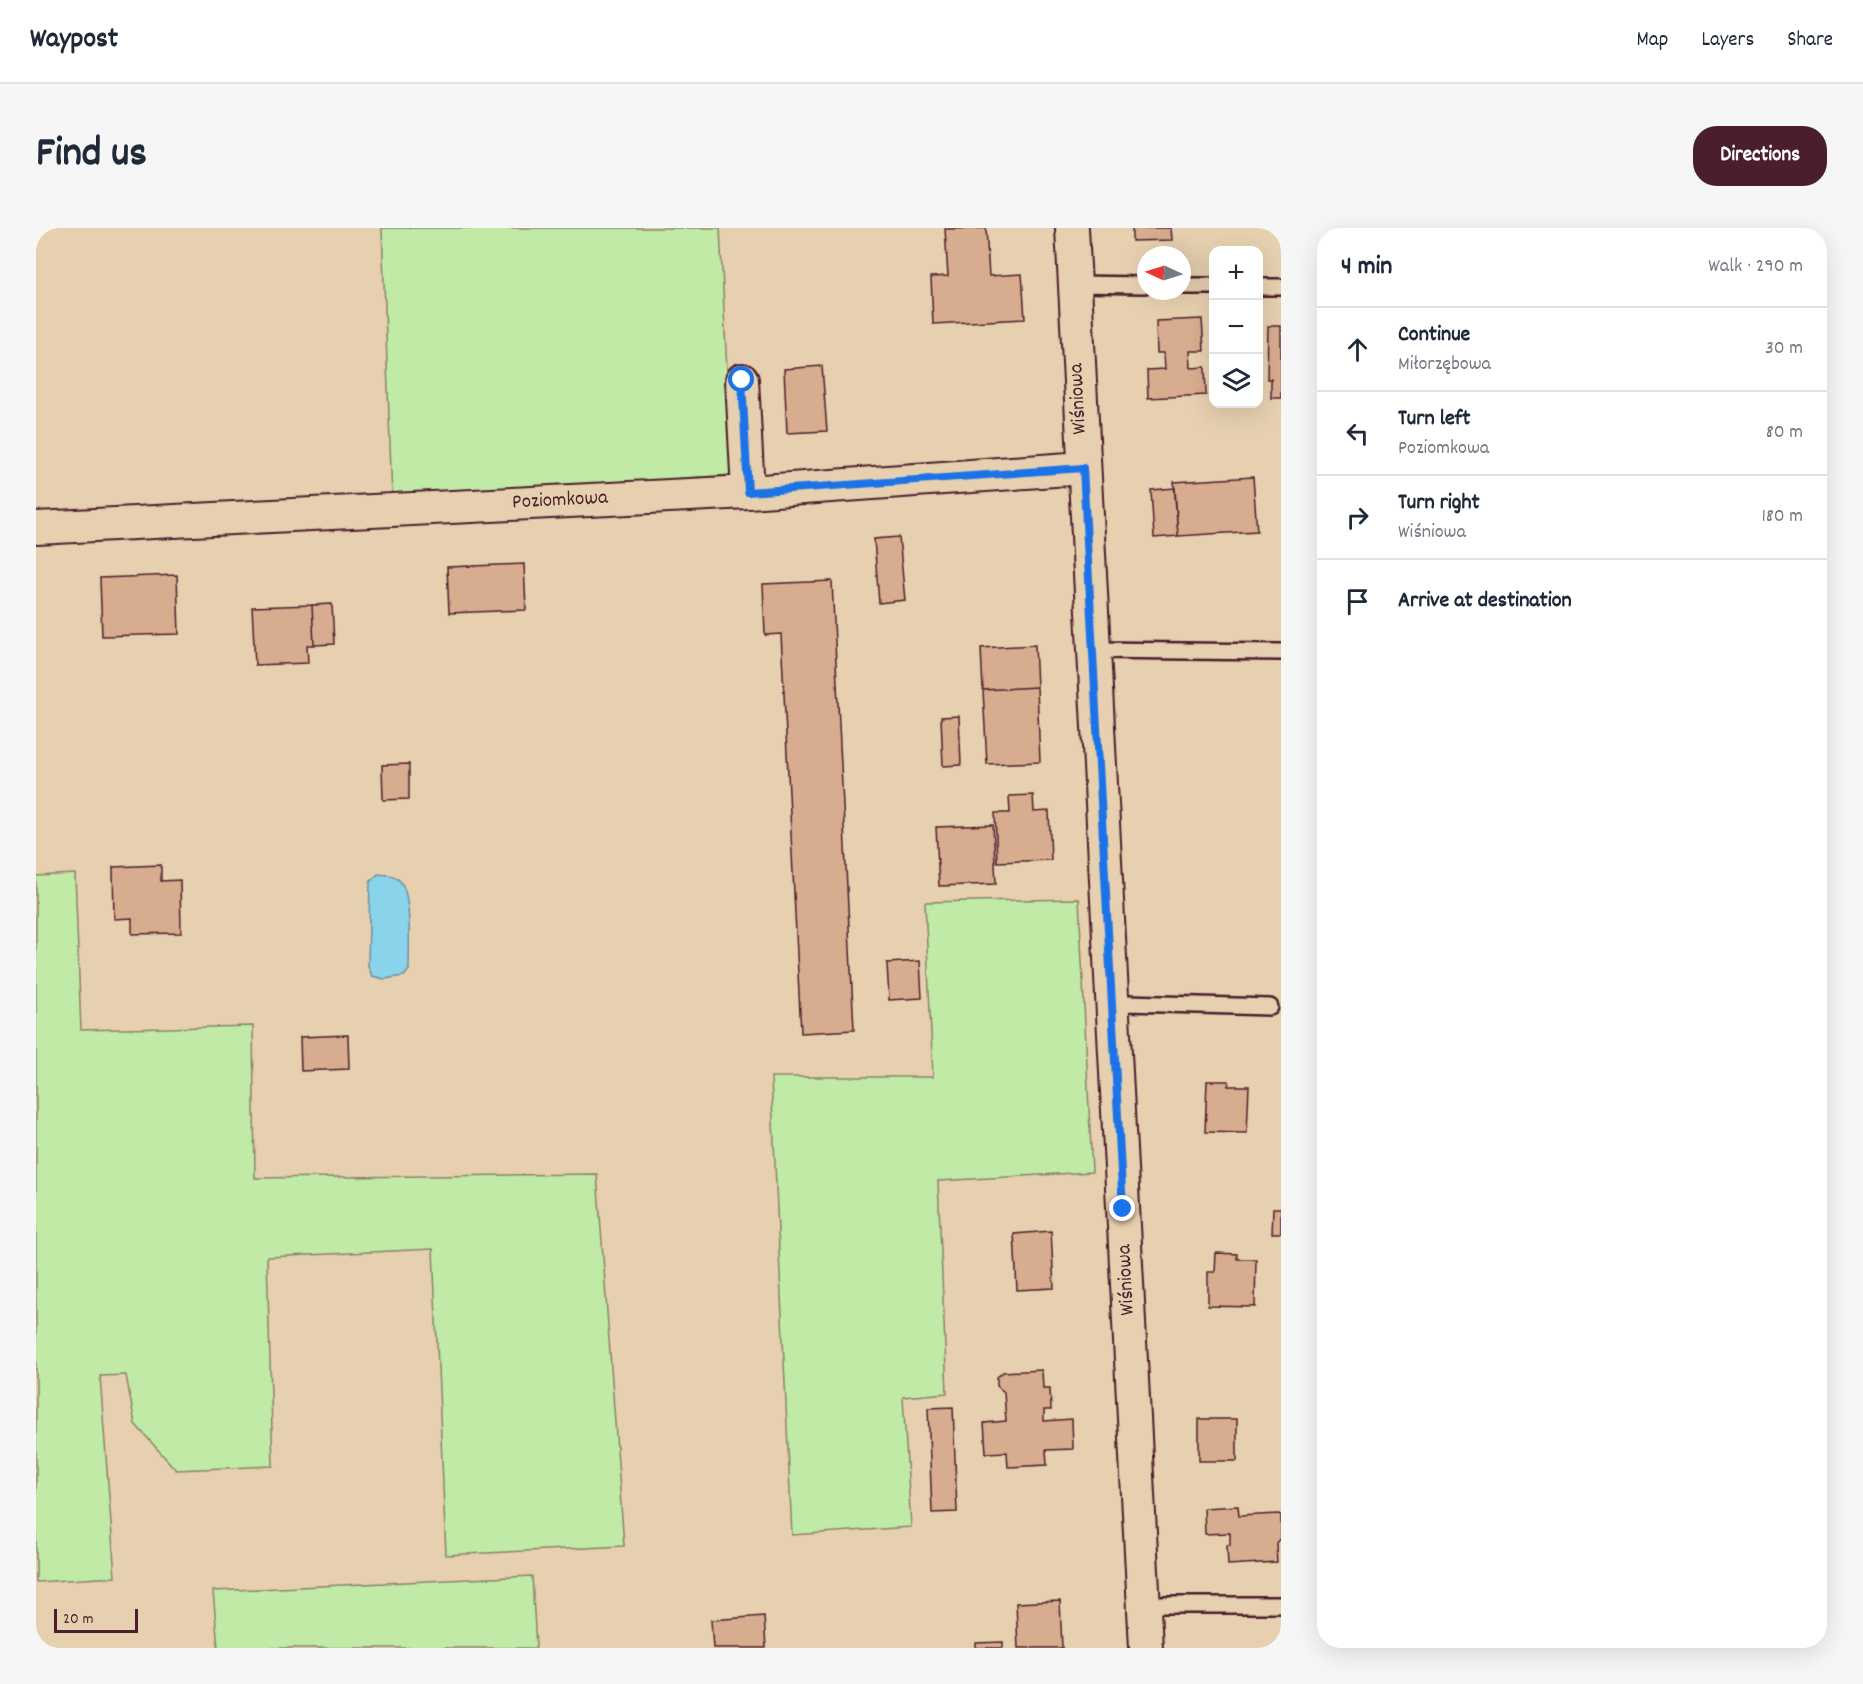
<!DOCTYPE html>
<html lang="en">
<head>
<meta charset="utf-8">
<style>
  body { margin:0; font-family:Dekko,sans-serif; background:#f6f6f7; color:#1f2937 }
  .controls { position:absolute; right:18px; top:18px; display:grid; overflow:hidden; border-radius:12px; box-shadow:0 6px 24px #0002 }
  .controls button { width:54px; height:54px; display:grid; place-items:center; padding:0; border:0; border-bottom:2px solid #e0e1e3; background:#fff; color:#1f2937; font:30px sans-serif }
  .compass { position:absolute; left:1101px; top:18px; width:54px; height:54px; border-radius:50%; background:#fff; box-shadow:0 6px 24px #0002; rotate:274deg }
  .scale { position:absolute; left:18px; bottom:15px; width:84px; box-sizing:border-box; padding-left:6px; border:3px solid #4a1f2b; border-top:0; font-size:16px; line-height:21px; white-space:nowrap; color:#4a1f2b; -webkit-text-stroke:4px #e6d0af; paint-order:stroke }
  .stop { position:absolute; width:18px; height:18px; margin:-14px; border:4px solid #1a73e8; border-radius:50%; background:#fff }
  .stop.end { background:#1a73e8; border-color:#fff; box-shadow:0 2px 6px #0008 }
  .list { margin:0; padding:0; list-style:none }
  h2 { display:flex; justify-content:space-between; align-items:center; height:78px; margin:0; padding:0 24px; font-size:26px }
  h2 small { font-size:20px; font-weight:400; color:#747a83 }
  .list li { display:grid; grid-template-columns:39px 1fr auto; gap:18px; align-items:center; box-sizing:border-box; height:84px; padding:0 24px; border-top:2px solid #e0e1e3 }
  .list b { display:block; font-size:22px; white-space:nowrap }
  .list p { margin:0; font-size:20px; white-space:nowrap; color:#747a83 }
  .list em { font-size:20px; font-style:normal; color:#747a83 }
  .icon { flex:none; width:33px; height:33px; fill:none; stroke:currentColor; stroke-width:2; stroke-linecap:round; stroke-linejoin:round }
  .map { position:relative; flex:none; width:1245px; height:1420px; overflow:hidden; border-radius:24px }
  header { display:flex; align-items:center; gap:36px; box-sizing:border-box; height:84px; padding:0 30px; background:#fff; border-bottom:2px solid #e0e1e3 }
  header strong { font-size:28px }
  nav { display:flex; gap:33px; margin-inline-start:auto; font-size:21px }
  .intro { display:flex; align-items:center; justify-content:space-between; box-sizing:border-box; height:144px; padding:0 36px }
  h1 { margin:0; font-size:42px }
  .button { padding:15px 27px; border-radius:24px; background:#4a1f2b; color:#fff; font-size:21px; font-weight:700 }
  main { display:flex; gap:36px; padding:0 36px }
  aside { flex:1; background:#fff; border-radius:24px; box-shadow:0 6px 24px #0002 }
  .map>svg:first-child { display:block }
  .green { fill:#c1eaa6; stroke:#868468; stroke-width:1.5 }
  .water { fill:#8ad4eb; stroke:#708c9e; stroke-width:1.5 }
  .building { fill:#d8ac8e; stroke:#4a1f2b; stroke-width:1.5 }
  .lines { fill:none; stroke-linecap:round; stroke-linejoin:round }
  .lane-casing { stroke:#4a1f2b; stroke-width:20 }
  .street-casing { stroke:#4a1f2b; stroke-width:36 }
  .lane { stroke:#e6d0af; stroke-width:15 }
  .street { stroke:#e6d0af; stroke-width:32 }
  .route { stroke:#1a73e8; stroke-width:8 }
  .labels { text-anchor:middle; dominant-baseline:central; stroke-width:4.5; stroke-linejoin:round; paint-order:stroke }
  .street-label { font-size:21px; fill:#4a1f2b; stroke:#e6d0af }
</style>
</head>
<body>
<header>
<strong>Waypost</strong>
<nav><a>Map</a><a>Layers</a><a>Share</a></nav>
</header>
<div class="intro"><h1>Find us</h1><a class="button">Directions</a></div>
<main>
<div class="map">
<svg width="1245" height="1420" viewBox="0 0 1245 1420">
  <rect width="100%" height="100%" fill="#e6d0af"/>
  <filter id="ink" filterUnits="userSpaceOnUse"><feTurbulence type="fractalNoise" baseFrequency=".0167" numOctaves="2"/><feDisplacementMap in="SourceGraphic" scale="12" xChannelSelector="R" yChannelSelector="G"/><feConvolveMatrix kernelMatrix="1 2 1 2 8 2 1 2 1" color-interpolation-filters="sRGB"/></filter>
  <g filter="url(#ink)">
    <!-- green -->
    <path class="green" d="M346 0H684L696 247 356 270Z
      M39 646 45 802 217 798 219 950 561 946 588 1318 410 1327 397 1021 231 1029 237 1238 140 1242 99 1196 90 1147 64 1148 79 1349 0 1354V648Z
      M1043 671 1056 944 902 953 911 1165 867 1169 875 1299 756 1307 735 849H897L889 674Z
      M496 1348 500 1420H182L177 1363Z"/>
    <!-- water -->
    <path class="water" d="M342 646C350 647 358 646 364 653 376 666 373 723 373 742L368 748 349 751 336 748 332 738 334 654Z"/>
    <!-- building -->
    <path class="building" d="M950 0 953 48 986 46 989 91 897 96 895 49 912 48 909 1Z
      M1096 0H1135L1136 12 1096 13Z
      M1166 91 1168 123H1154L1155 140 1169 139 1170 167 1112 170 1111 142 1129 141 1128 125H1121L1120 93Z
      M1232 98H1245V170H1235V151H1231Z
      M786 138 791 203 751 205 748 141Z
      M1217 249 1221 303 1142 308 1138 254Z
      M1139 260 1142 308 1118 310 1115 262Z
      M863 309 869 372 843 375 838 311Z
      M488 336 490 382 413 385 411 339Z
      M141 347 143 406 66 408 64 350Z
      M796 353 818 802 765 805 745 406 729 407 727 356Z
      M296 376 298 416 278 417 276 377Z
      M276 377 278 417H271L272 435 219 437 216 379Z
      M999 417 1001 459 947 462 945 420Z
      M1001 459 1004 534 951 536 947 462Z
      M923 488 925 537 907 538 905 489Z
      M373 536V571L347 572 346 537Z
      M997 567 998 584 1013 583 1015 632 961 634 959 585H974L973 568Z
      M957 597 960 656 903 658 900 599Z
      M125 637V653L144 652 145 705 96 706V690L78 691 77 639Z
      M884 733 886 770 853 772 851 735Z
      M312 807 313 841 265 843 264 809Z
      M1171 853H1193L1192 858H1213L1211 905 1169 904Z
      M1237 980H1245V1005H1236Z
      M1015 1003 1018 1060 981 1062 978 1006Z
      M1180 1025 1201 1026V1031H1220L1219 1079 1172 1078V1044H1179Z
      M1006 1142 1007 1160H1014L1015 1182H1008V1193L1036 1191 1037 1221 1010 1222 1011 1237 972 1239 971 1224 950 1225 948 1195 970 1193 968 1164 961 1158V1149L967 1144Z
      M917 1179 921 1284 896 1285 892 1180Z
      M1163 1191H1201V1233H1163Z
      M1202 1278 1203 1288 1243 1286 1245 1288V1309L1240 1315 1241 1334 1192 1337 1191 1317H1194V1305L1169 1306 1168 1280Z
      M1024 1373 1026 1420H982L980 1375Z
      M728 1388 730 1420H677L675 1392Z
      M967 1414V1420H940V1415Z"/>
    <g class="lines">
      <defs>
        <path id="lane" d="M1038 56 1110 57
          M1146 58H1178
          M1222 59H1245
          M1056 422 1245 424
          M1076 778 1090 775 1234 779
          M1108 1377H1245"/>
        <path id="street" d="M1036 0 1110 1420
          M706 152 712 264
          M0 300 712 264 1047 240"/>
      </defs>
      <!-- lane casing -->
      <use href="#lane" class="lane-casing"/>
      <!-- street casing -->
      <use href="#street" class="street-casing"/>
      <!-- lane -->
      <use href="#lane" class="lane"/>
      <!-- street -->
      <use href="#street" class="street"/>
    </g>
  </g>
  <g class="lines" filter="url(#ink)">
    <!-- route -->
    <path class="route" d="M706 152 712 264 1047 240 1087 981"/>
  </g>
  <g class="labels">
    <!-- street labels -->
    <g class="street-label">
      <text transform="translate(1043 171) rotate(-93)">Wiśniowa</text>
      <text transform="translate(524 273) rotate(-3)">Poziomkowa</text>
      <text transform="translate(1091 1052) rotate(-93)">Wiśniowa</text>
    </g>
  </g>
</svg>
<div class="controls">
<button>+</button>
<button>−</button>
<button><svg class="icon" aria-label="layers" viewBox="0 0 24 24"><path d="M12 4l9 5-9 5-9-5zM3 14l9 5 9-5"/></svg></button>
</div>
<svg class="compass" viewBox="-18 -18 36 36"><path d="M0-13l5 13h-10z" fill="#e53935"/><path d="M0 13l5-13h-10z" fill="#747a83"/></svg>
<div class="scale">20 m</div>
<div class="stop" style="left:706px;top:152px"></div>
<div class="stop end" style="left:1087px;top:981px"></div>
</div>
<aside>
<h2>4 min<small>Walk · 290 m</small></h2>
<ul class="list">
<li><svg class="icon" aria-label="ahead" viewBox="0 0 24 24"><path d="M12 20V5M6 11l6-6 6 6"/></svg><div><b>Continue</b><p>Miłorzębowa</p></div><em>30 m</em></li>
<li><svg class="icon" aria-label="left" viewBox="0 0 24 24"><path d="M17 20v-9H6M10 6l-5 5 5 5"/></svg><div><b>Turn left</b><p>Poziomkowa</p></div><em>80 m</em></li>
<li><svg class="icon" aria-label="right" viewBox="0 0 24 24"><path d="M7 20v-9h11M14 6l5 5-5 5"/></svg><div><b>Turn right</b><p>Wiśniowa</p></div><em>180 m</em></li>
<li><svg class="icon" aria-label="arrive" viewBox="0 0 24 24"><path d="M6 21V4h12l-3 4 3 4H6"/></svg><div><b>Arrive at destination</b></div></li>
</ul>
</aside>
</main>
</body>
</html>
